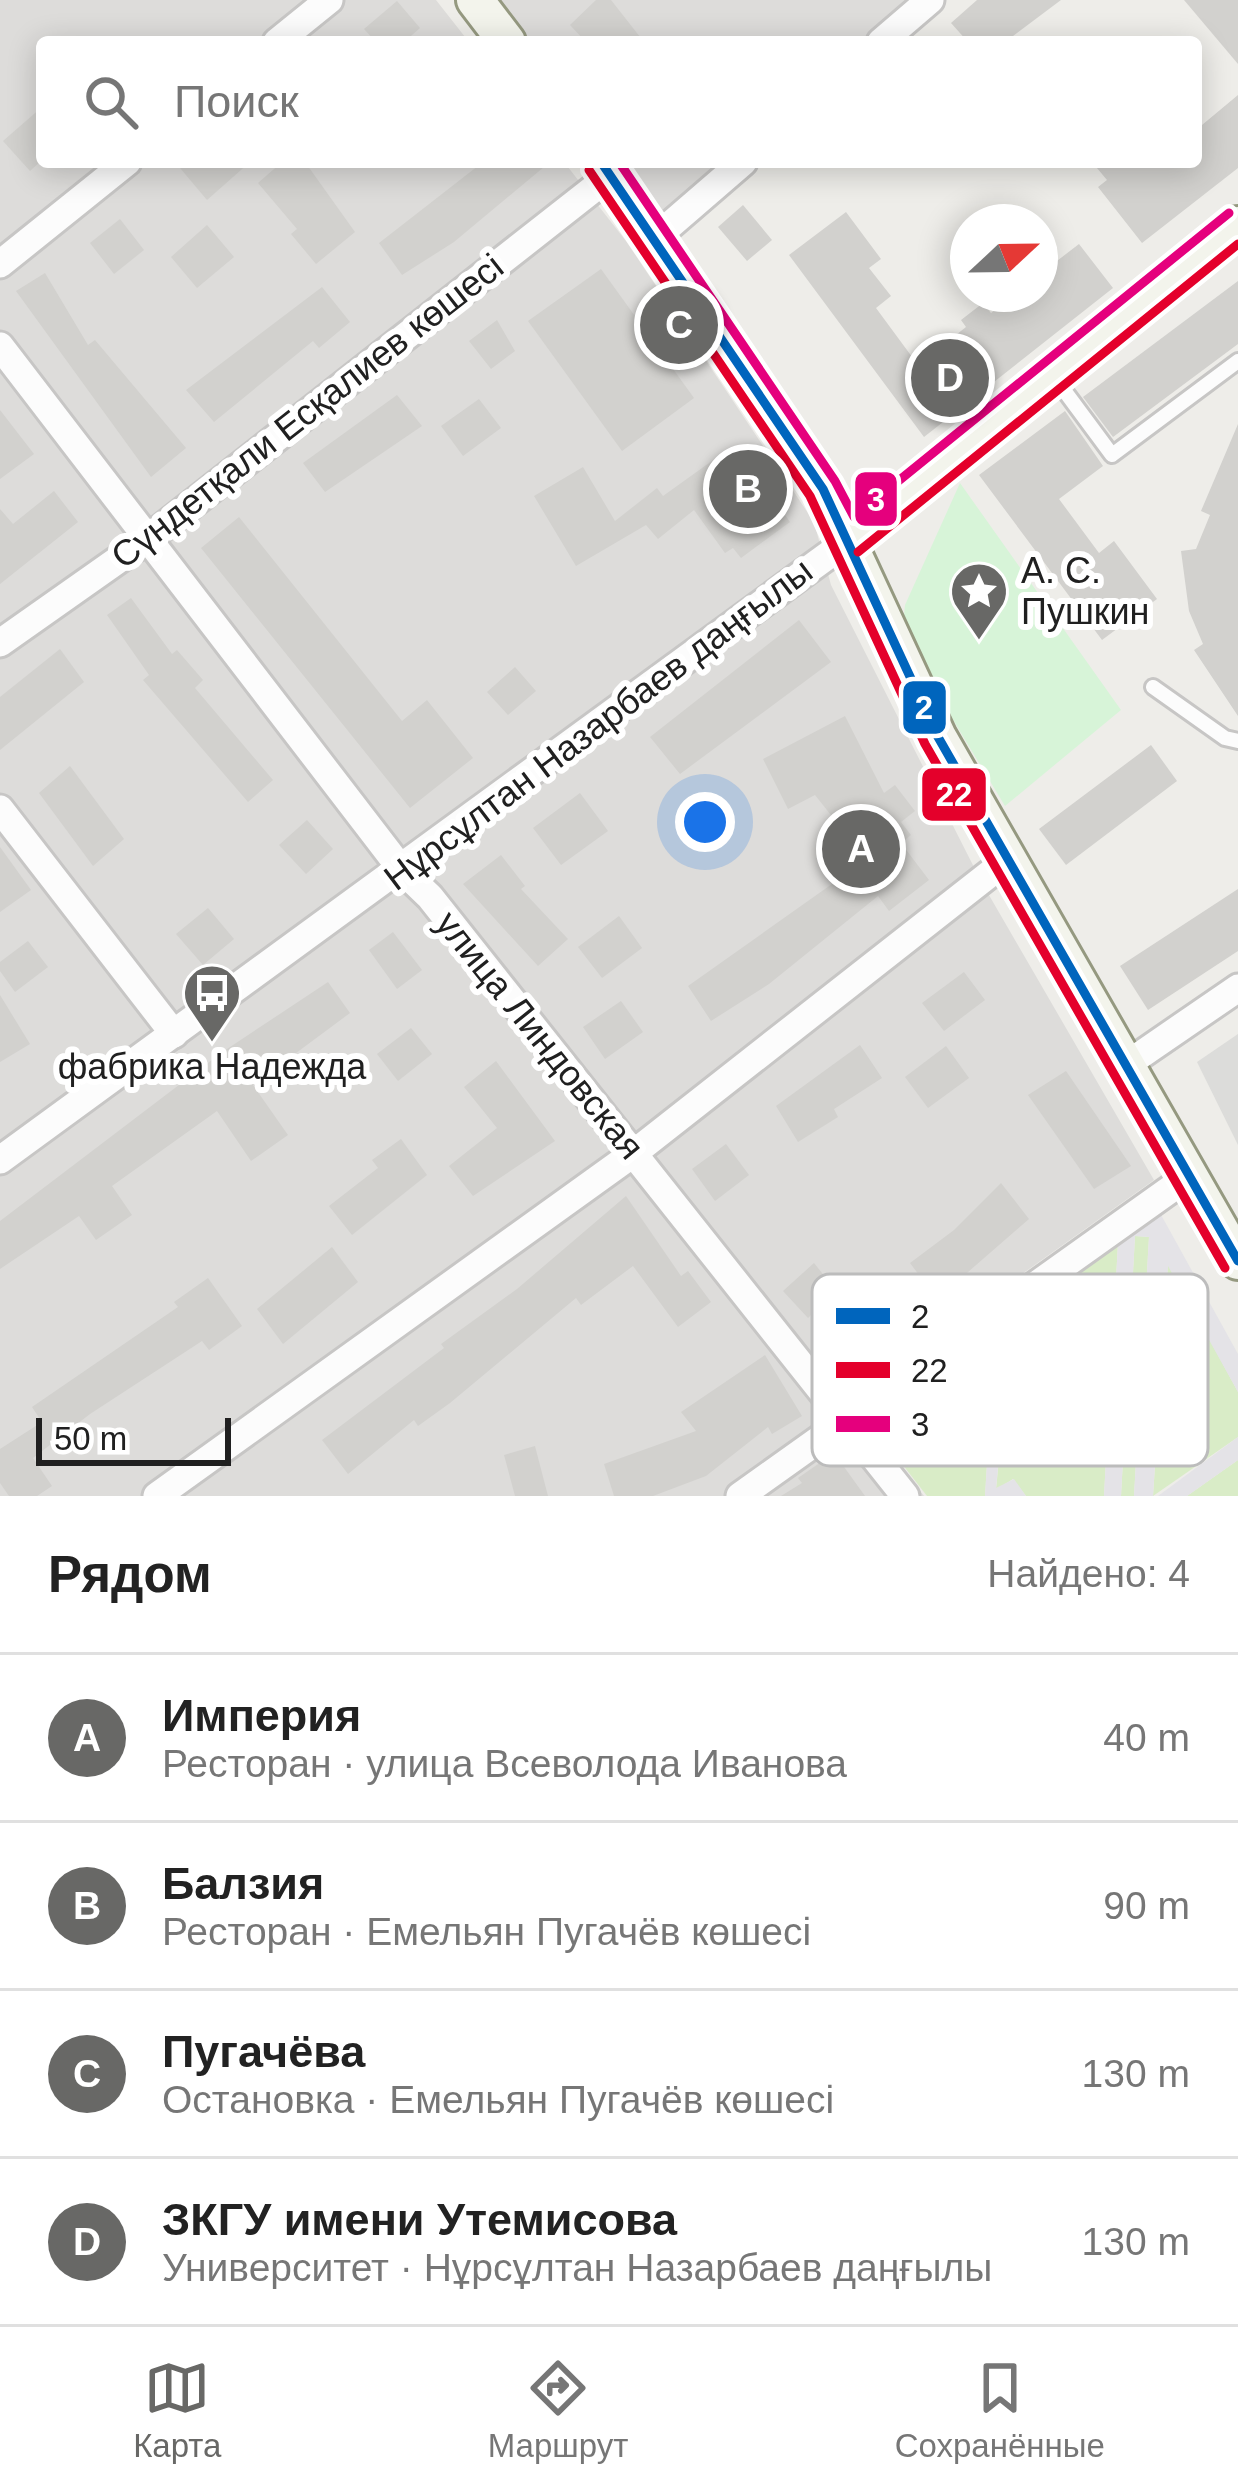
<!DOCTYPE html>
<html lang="ru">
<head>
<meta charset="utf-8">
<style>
	body { margin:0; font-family:Arial,sans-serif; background:#f6f6f6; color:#222 }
	.compass { position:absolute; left:950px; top:204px; width:108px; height:108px; border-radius:50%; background:#fff; box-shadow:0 6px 30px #0003; rotate:68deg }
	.scale { position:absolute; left:36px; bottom:30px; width:195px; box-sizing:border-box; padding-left:12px; border:6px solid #202020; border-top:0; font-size:33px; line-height:42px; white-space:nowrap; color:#202020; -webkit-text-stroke:9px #fff; paint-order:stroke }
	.you { position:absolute; left:705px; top:822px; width:42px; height:42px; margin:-30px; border:9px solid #fff; border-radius:50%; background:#1a73e8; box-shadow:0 0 0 18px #1a73e833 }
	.badge { display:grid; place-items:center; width:78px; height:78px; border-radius:50%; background:#686866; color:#fff; font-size:39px; font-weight:700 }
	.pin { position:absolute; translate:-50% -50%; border:6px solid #fff; box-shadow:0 3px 12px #0006 }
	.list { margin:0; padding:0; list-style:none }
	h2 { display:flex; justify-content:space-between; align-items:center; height:156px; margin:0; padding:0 48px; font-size:51px }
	h2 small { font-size:39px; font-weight:400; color:#767676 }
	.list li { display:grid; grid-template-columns:78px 1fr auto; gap:36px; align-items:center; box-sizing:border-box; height:168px; padding:0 48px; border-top:3px solid #e0e0e0 }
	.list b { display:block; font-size:45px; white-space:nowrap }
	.list p { margin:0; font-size:39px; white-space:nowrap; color:#767676 }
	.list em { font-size:39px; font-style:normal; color:#767676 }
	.icon { flex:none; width:66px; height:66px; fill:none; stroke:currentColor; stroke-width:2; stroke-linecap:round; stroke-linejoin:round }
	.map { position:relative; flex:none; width:1238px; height:1496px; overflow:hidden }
	.search { position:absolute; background:#fff; box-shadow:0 6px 30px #0003; left:36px; right:36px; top:36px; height:132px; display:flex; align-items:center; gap:30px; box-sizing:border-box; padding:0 42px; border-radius:12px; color:#767676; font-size:45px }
	.sheet { height:828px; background:#fff }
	nav { display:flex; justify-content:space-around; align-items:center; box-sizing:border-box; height:168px; border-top:3px solid #e0e0e0; background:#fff; font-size:33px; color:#767676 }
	nav a { display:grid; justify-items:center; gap:6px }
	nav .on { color:#686866 }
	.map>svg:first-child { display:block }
	.residential { fill:#dddcda }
	.religious { fill:#dcdcda }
	.grass { fill:#d9ecc7 }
	.park { fill:#d7f4d8 }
	.plaza { fill:#e4e3e7 }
	.building { fill:#d2d1ce }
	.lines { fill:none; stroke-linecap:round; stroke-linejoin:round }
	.lane-casing { stroke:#c7c6c5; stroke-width:20 }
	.street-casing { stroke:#c7c6c5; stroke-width:33 }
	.secondary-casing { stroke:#959980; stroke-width:42 }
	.lane { stroke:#fcfcfc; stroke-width:14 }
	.street { stroke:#fcfcfc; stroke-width:27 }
	.secondary { stroke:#f3f4ec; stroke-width:36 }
	.bus-1-casing { stroke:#fff; stroke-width:18 }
	.bus-2-casing { stroke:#fff; stroke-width:18 }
	.bus-3-casing { stroke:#fff; stroke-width:18 }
	.bus-1 { stroke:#0065bd; stroke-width:9 }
	.bus-2 { stroke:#e4002b; stroke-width:9 }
	.bus-3 { stroke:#e5007d; stroke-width:9 }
	.labels { text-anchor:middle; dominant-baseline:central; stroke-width:12; stroke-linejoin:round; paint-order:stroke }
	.street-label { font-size:36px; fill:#202020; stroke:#fff }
	.poi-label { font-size:36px; fill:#202020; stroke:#fff; text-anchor:start }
	.key { fill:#fff; stroke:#bcbcbc; stroke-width:3 }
	.key-label { font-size:33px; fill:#202020 }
	.line-badge { stroke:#fff; stroke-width:4.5 }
	.badge-label { font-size:33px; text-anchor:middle; font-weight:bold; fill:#fff }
</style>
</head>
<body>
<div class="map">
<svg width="1238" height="1496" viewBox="0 0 1238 1496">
	<rect width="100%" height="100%" fill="#eeede9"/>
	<g class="residential">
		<path d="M0 0H436L469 42H42V162H564L626 241 814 522 831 585 982 883 1154 1180 848 1398 924 1496H0Z"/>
		<path d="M475 0H930L881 42H507Z"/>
		<path d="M601 162H743L655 238Z"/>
	</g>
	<path class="religious" d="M1238 1034V1145L1197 1062Z"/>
	<g class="grass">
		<path d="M1135 1236 1149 1237 1134 1496H1121Z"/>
		<path d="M1118 1243 1104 1496H1026L1013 1479 996 1490 1012 1322Z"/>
		<path d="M1168 1263 1238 1392V1437L1153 1496Z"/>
		<path d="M995 1334 985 1496H927L871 1424Z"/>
		<path d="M1238 1460V1496H1187Z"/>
	</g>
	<path class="park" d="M960 483 1121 710 1005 806 912 652 903 625 905 605Z"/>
	<g class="plaza">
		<path d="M1160 1213 1238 1354V1392L1168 1266 1153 1496H1134L1149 1237 1135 1236 1121 1496H1104L1118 1243Z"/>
		<path d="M1012 1322 996 1488 1014 1479 1026 1496H985L995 1334Z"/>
		<path d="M1238 1437V1460L1187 1496H1158Z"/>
	</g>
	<g class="building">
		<path d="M596 0H611L644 42H586L570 25Z"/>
		<path d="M977 0H1061L1005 42H968L951 23Z"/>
		<path d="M1184 0H1238V64Z"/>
		<path d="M397 1 420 28 404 42H376L364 29Z"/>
		<path d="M1238 95V168L1142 243 1098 187 1107 180 1092 162H1196V130Z"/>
		<path d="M42 107V160L30 171 3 141Z"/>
		<path d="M175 162H250L207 200Z"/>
		<path d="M282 162H305L355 232 316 264 291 234 297 229 258 183Z"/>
		<path d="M483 162H550L454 242 402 275 379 243Z"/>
		<path d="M743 205 772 240 747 261 718 227Z"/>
		<path d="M846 212 881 259 869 268 891 296 876 308 918 365 966 327 961 320 983 303 991 313 1015 294H1040V274L1079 244 1113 288 924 437 789 255Z"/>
		<path d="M120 219 144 250 114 274 90 243Z"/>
		<path d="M207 225 234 257 197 288 171 257Z"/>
		<path d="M601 269 694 398 622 451 528 321Z"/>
		<path d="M45 273 88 345 95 340 186 448 151 477 16 291Z"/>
		<path d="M1238 281V344L1113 437 1083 397Z"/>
		<path d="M322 287 350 322 319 348 313 341 214 422 186 390Z"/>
		<path d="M497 320 515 351 491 369 469 341Z"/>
		<path d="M397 395 422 426 325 492 303 463Z"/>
		<path d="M479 399 501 428 463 456 441 426Z"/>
		<path d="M0 410 34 454 0 479Z"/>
		<path d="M1065 411 1103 466 1059 499 1099 553 1114 541 1157 599 1102 640 979 475Z"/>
		<path d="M1238 424V716L1194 650 1203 644 1189 611 1181 551 1196 549 1210 515 1201 511Z"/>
		<path d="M716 458 726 472 745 458 790 522 741 558 733 548 725 553 694 510 658 539 646 525 576 566 534 496 583 467 615 521 657 488 663 496Z"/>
		<path d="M54 491 78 522 0 584V509L13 524Z"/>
		<path d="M239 517 402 721 427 700 473 758 410 808 201 548Z"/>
		<path d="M131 598 172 654 177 650 203 680 195 688 273 780 248 802 143 680 149 675 107 615Z"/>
		<path d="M799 620 831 662 680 774 650 737Z"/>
		<path d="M60 649 84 682 0 750V697Z"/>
		<path d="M515 667 536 691 508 715 487 692Z"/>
		<path d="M845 716 884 793 895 785 915 811 901 822 911 835 901 843 929 880 889 911 878 896 769 984 711 1021 688 986 856 867 832 836 842 829 815 795 788 809 763 759Z"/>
		<path d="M1151 745 1177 781 1066 865 1039 829Z"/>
		<path d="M70 766 124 839 93 866 39 793Z"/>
		<path d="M580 793 608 831 561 865 533 828Z"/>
		<path d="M307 820 333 849 306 874 279 845Z"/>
		<path d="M0 847 31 890 0 912Z"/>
		<path d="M501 855 525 886 521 889 568 939 538 966 463 884Z"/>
		<path d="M1238 889V951L1148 1010 1120 966Z"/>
		<path d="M208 908 234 939 203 965 176 934Z"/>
		<path d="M619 916 642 948 602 978 578 947Z"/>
		<path d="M393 932 422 970 397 989 369 950Z"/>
		<path d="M28 941 48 967 15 992 0 971V962Z"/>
		<path d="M964 972 985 1000 944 1031 922 1003Z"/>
		<path d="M328 982 350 1013 253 1085 288 1135 251 1161 217 1111 112 1186 132 1215 96 1240 79 1216 0 1269V1221L221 1053Z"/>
		<path d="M0 995 30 1044 0 1062Z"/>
		<path d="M621 1001 643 1032 605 1059 583 1027Z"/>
		<path d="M411 1028 432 1054 398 1081 377 1054Z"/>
		<path d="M860 1045 882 1078 834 1109 838 1117 798 1142 776 1106Z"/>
		<path d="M946 1046 969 1078 928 1108 905 1077Z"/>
		<path d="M496 1061 555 1141 473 1196 449 1166 497 1128 464 1087Z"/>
		<path d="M1066 1071 1131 1166 1094 1189 1028 1095Z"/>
		<path d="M401 1139 427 1175 352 1235 329 1206 378 1168 372 1160Z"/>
		<path d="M726 1144 749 1175 715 1201 692 1169Z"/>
		<path d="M1001 1183 1029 1219 937 1299 910 1263 954 1230Z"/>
		<path d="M626 1196 681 1276 688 1271 711 1302 678 1327 633 1266 581 1305 576 1298 450 1403 418 1426 414 1420 348 1474 322 1440 444 1348 441 1344 517 1289Z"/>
		<path d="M332 1247 358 1282 283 1344 257 1309Z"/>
		<path d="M814 1263 877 1342 848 1364 811 1315 808 1318 783 1291Z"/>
		<path d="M208 1278 242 1326 209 1350 202 1341 90 1414 33 1458 52 1486 37 1496H9L0 1483V1449L42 1422 32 1407 178 1307 174 1302Z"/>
		<path d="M765 1355 802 1416 772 1434 768 1427 706 1476 653 1496H614L604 1464 696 1431 681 1412Z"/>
		<path d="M535 1446 548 1496H515L504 1455Z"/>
		<path d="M834 1453 865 1496H781L802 1483 798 1478Z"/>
	</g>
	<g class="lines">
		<g class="lane-casing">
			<g id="lane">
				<path d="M1055 378 1112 455 1238 361"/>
				<path d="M1153 687 1225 738 1238 741"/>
			</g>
		</g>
		<g class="street-casing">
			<g id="street">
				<path d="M277 42 329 0"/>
				<path d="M881 42 930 0"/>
				<path d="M655 238 743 162"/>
				<path d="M0 264 127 162"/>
				<path d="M0 346 402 870 430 897 905 1496"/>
				<path d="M0 643 149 538 611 175"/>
				<path d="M0 809 174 1034"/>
				<path d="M1126 1065 1238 988"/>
				<path d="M0 1160 849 540"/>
				<path d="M157 1496 634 1153 1006 861"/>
				<path d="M740 1496 1189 1176"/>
			</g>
		</g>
		<g class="secondary-casing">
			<g id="secondary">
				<path d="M475 0 507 42"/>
				<path d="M601 162 823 489 938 737 1238 1261"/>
				<path d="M849 540 1238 225"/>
			</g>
		</g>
		<use href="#lane" class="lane"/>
		<use href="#street" class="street"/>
		<use href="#secondary" class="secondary"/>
		<g class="bus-1-casing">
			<path id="bus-1" d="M601 162 823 489 938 737 1238 1261"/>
		</g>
		<g class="bus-2-casing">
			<g id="bus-2">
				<path d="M589 170 810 496 925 744 1225 1268"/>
				<path d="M858 552 1238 244"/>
			</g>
		</g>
		<g class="bus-3-casing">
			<path id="bus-3" d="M619 162 835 481 854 517 1229 213"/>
		</g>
		<use href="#bus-1" class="bus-1"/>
		<use href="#bus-2" class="bus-2"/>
		<use href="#bus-3" class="bus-3"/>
	</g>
	<defs>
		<g id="sight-pin" transform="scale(3)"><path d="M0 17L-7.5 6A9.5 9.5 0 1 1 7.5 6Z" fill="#686866" stroke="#fff"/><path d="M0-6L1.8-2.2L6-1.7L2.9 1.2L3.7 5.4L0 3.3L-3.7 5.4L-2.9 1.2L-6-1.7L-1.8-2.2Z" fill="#fff"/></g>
		<g id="bus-pin" transform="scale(3)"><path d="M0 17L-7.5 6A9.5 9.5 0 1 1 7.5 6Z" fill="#686866" stroke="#fff"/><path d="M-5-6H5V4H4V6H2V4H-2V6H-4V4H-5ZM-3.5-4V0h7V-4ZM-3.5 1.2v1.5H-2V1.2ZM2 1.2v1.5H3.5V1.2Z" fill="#fff"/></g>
	</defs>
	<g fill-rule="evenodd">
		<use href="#sight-pin" x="979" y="591"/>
		<use href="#bus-pin" x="212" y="993"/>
	</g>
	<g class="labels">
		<g class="street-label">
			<text transform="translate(307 411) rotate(-38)">Сүндетқали Есқалиев көшесі</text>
			<text transform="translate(598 724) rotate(-37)">Нұрсұлтан Назарбаев даңғылы</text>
			<text transform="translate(540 1035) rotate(51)">улица Линдовская</text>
		</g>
		<g class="poi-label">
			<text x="1021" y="570">А. С.<tspan x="1021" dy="41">Пушкин</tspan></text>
			<text x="212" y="1066" text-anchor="middle">фабрика Надежда</text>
		</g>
	</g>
	<rect x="812" y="1274" width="396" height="192" rx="18" class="key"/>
	<rect x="836" y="1308" width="54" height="16" fill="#0065bd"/>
	<rect x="836" y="1362" width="54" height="16" fill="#e4002b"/>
	<rect x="836" y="1416" width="54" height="16" fill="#e5007d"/>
	<g class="key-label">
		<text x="911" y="1328">2</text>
		<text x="911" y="1382">22</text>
		<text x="911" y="1436">3</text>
	</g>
	<g class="line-badge">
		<rect x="853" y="470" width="46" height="58" rx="12" fill="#e5007d"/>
		<rect x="901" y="679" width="47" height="57" rx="12" fill="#0065bd"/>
		<rect x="920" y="766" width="68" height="57" rx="12" fill="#e4002b"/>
	</g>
	<g class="badge-label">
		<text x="876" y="511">3</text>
		<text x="924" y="719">2</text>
		<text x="954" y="806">22</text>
	</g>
</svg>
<svg class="compass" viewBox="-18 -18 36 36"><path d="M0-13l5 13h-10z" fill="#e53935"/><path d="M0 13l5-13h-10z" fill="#767676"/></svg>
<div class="scale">50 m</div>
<div class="you"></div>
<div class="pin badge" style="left:861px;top:849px">A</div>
<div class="pin badge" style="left:748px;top:489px">B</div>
<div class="pin badge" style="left:679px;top:325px">C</div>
<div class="pin badge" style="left:950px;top:378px">D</div>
<div class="search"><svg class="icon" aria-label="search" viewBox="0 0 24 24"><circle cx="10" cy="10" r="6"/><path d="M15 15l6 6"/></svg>Поиск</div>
</div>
<section class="sheet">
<h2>Рядом<small>Найдено: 4</small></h2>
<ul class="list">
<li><span class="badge">A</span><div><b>Империя</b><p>Ресторан · улица Всеволода Иванова</p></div><em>40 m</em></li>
<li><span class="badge">B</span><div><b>Балзия</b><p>Ресторан · Емельян Пугачёв көшесі</p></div><em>90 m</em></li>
<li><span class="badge">C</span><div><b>Пугачёва</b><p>Остановка · Емельян Пугачёв көшесі</p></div><em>130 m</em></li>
<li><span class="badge">D</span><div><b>ЗКГУ имени Утемисова</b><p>Университет · Нұрсұлтан Назарбаев даңғылы</p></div><em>130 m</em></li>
</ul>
</section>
<nav>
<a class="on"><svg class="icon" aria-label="map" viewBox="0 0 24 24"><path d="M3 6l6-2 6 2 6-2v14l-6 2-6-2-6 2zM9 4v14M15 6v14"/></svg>Карта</a>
<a><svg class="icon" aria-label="directions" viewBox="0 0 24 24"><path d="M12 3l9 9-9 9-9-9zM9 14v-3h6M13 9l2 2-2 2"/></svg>Маршрут</a>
<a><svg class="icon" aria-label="saved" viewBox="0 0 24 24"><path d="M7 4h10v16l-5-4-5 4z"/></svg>Сохранённые</a>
</nav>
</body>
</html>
